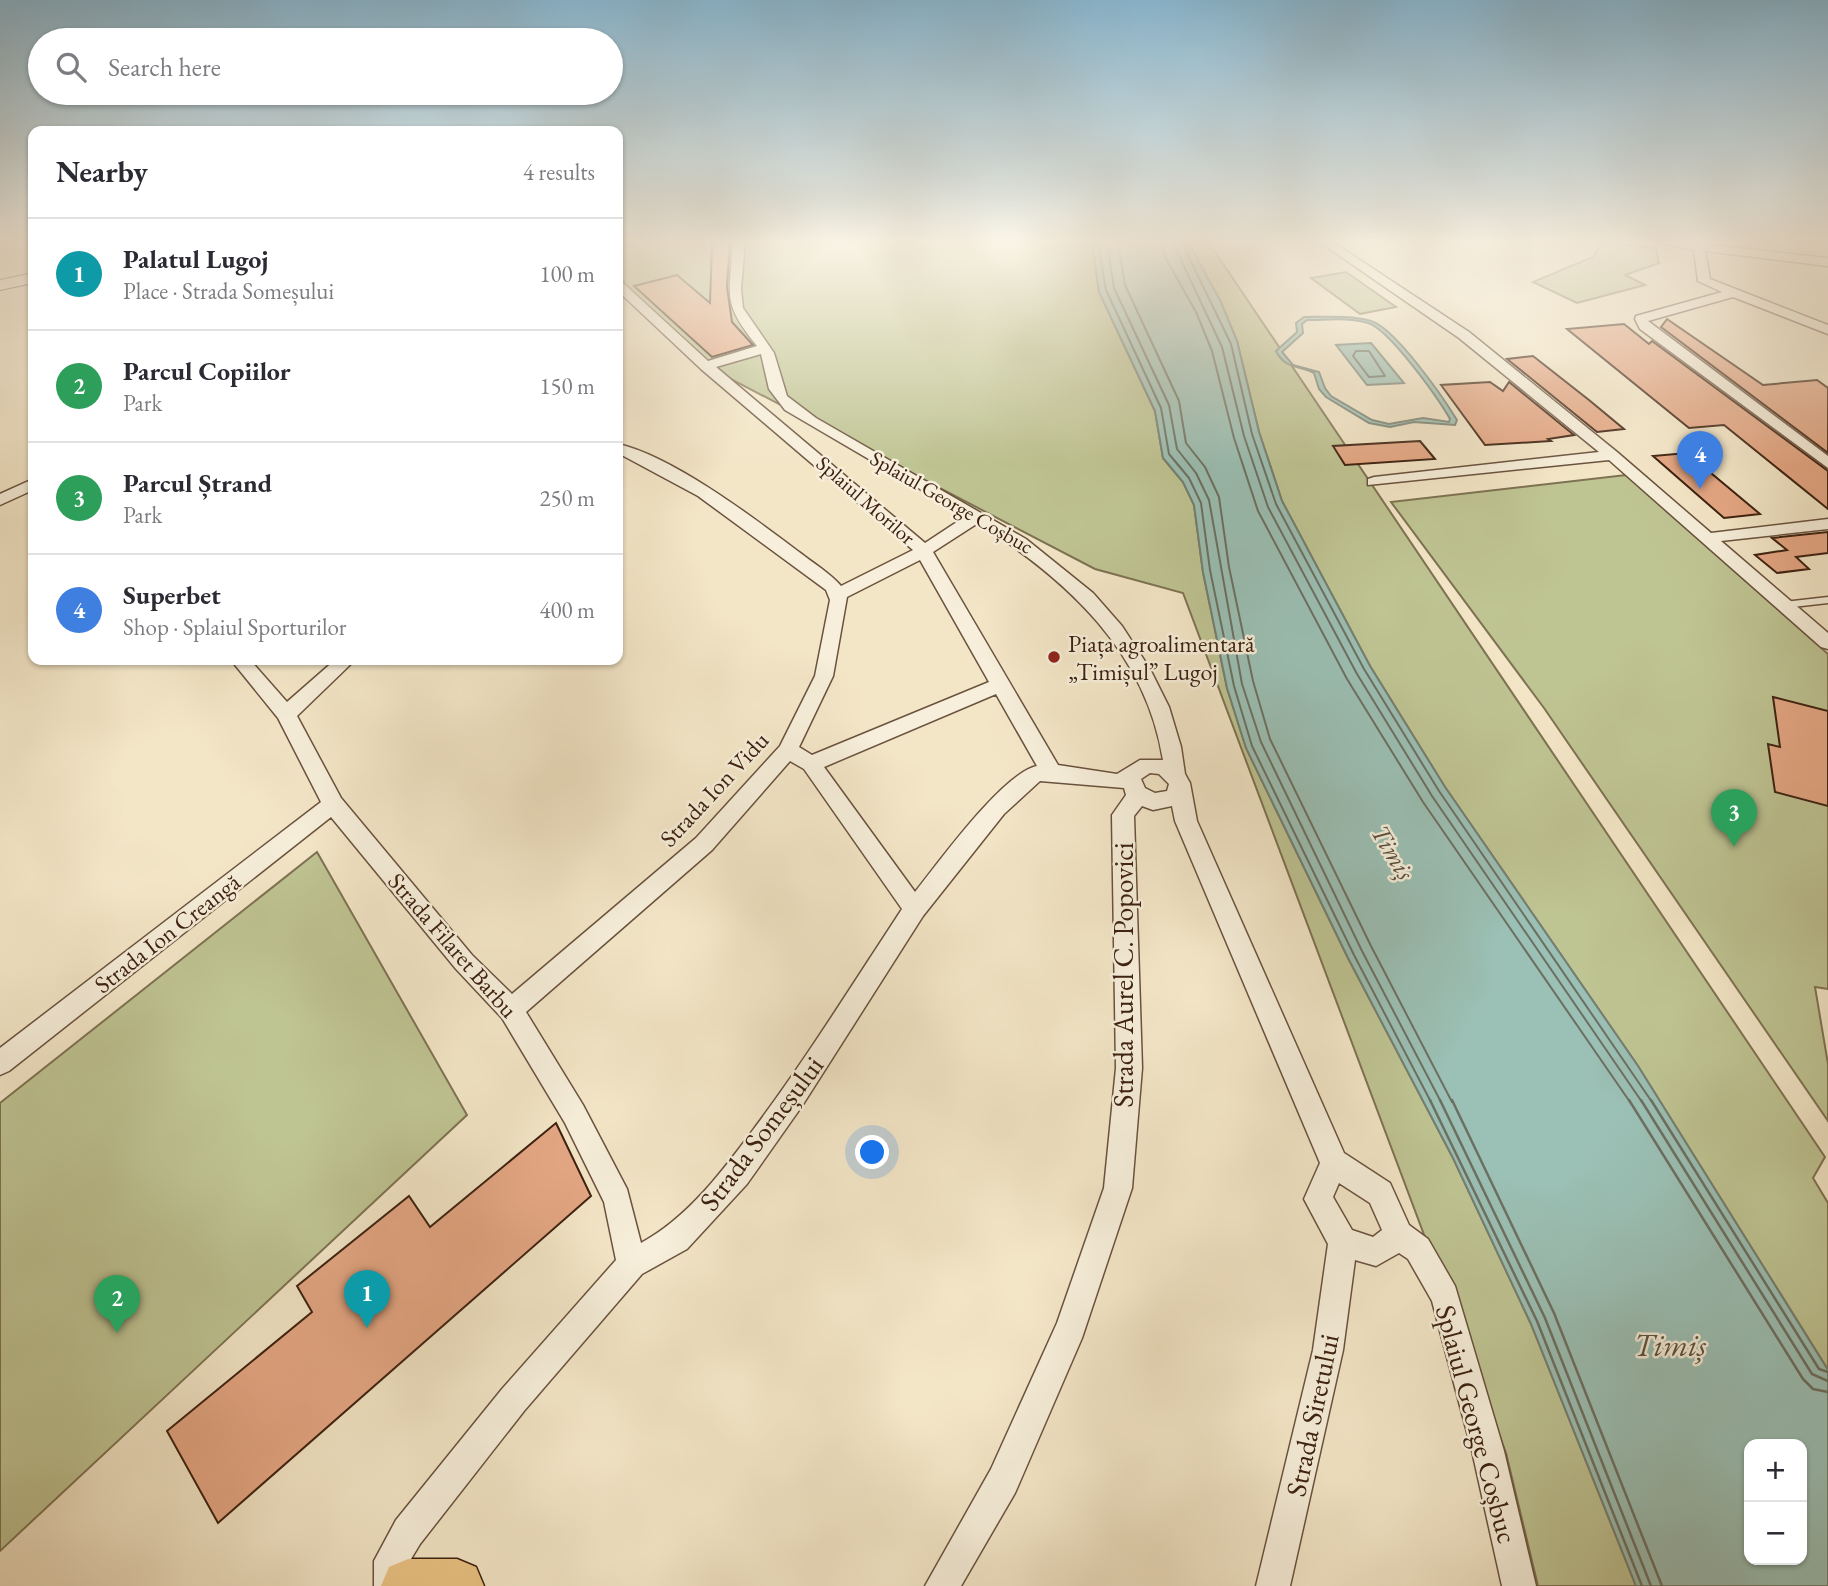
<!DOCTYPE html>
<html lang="en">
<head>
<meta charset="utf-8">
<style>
	body { margin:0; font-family:"EB Garamond",serif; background:#f7f7f7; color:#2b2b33 }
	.controls { position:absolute; right:21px; bottom:21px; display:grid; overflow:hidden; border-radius:14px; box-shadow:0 2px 5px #0004 }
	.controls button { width:63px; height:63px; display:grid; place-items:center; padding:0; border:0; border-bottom:2px solid #e1e1e2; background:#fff; color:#2b2b33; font:35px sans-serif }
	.you { position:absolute; left:873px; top:1153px; width:24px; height:24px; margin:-18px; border:5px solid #fff; border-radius:50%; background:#1a73e8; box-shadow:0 0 0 10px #1a73e833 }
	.badge { display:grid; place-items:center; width:46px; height:46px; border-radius:50%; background:#b45309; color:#fff; font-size:23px; font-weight:700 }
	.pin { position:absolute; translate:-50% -58px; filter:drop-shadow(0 2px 4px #0008) }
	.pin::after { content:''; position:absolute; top:37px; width:24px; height:21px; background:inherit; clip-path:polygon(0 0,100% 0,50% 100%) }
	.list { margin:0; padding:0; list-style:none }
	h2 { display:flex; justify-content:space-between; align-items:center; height:91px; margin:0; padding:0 28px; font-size:30px }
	h2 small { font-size:23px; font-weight:400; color:#7c7c81 }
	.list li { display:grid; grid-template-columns:46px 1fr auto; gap:21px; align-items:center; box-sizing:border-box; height:112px; padding:0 28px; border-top:2px solid #e1e1e2 }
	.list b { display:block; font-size:26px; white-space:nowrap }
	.list p { margin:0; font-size:23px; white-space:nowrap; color:#7c7c81 }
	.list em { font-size:23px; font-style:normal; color:#7c7c81 }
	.icon { flex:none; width:38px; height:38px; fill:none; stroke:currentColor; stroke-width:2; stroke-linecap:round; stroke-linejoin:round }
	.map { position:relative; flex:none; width:1828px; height:1586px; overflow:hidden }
	.search { position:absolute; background:#fff; box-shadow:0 2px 5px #0004; left:28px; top:28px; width:595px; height:77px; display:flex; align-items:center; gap:18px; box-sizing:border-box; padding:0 24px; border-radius:38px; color:#7c7c81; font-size:26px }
	.panel { position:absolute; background:#fff; box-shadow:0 2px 5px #0004; left:28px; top:126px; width:595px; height:539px; border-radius:14px }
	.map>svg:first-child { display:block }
	.green { fill:#bfc493; stroke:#7e7252; stroke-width:2 }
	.water { fill:#9bc0b5; stroke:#758073; stroke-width:2; fill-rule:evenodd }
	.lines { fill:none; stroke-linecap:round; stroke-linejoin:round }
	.shore-far1 { stroke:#6c7062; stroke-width:2 }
	.shore { stroke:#6c7062; stroke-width:2.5 }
	.building { fill:#e5a784; stroke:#3c2110; stroke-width:2 }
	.lane-casing { stroke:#6a523e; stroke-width:3 }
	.street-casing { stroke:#6a523e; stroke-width:3 }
	.secondary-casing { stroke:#3c2110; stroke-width:2 }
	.primary-casing { stroke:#3c2110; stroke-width:3 }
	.lane { fill:#f7efdb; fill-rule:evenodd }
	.street { fill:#f7efdb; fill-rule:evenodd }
	.secondary { fill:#f7efdb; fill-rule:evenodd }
	.primary { fill:#eac384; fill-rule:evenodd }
	.poi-dot { fill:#8f2418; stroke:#f7efdb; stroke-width:2.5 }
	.labels { text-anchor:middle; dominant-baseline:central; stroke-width:5; stroke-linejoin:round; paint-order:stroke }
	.far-street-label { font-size:21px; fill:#3c2110; stroke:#f7efdb }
	.poi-label { font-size:24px; fill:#3c2110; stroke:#f7efdb; text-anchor:start }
	.street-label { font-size:24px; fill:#3c2110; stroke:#f7efdb }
	.water-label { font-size:26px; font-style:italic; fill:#585142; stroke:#f7efdb }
	.near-street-label { font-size:28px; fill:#3c2110; stroke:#f7efdb }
	.near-water-label { font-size:32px; font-style:italic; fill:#585142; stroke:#f7efdb }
</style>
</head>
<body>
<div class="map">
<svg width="1828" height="1586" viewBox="0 0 1828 1586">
	<rect width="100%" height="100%" fill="#f3e6c7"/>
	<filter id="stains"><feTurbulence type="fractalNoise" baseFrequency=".00286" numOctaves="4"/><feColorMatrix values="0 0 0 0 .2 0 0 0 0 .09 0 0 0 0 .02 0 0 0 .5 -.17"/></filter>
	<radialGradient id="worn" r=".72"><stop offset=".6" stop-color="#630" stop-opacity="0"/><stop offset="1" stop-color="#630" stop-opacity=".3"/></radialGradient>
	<g class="green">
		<path d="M618 243H1092L1099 292 1155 411 1163 458 1183 482 1194 505 1203 572 1227 688 1246 748 1348 958 1453 1158 1531 1324 1636 1586H1538L1506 1453 1183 593 1095 569 706 366 618 285Z"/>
		<path d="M1188 243H1209L1825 1157 1813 1178 1828 1203V1370L1638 1066 1445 787 1370 666 1282 501 1259 432 1237 341 1220 300Z"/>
		<path d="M1602 243 1656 248 1659 263 1625 275 1645 285 1577 303 1533 282 1593 257Z"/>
		<path d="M1346 272 1396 307 1360 314 1311 278Z"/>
		<path d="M1626 475 1828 654V989L1815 987 1828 1064V1121L1544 708 1391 502Z"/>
		<path d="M317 852 467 1115 0 1551V1103Z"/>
	</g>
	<g class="water">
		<path d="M1092 243H1188L1220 300 1237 341 1259 432 1282 501 1370 666 1445 787 1638 1066 1828 1370V1586H1636L1531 1324 1453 1158 1348 958 1246 748 1227 688 1203 572 1194 505 1183 482 1163 458 1155 411 1099 292ZM1802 1444V1560H1749V1444Z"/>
		<path d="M1304 317C1325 317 1351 315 1371 321 1395 328 1443 397 1457 420L1455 425 1414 422 1390 427 1369 423 1326 397 1319 389 1314 373C1298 365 1285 369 1276 351L1297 332 1296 323ZM1307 320C1326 320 1350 317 1368 323 1389 329 1438 398 1450 419L1449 422 1423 418 1389 424 1372 420 1331 396 1325 388 1319 372 1293 365 1282 352 1303 333 1302 324Z"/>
		<path d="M1371 343 1404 383 1367 385 1336 345Z"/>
	</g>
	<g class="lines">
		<g class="shore-far1">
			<path d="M1098 243 1106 290 1161 408 1169 454 1189 478 1201 503 1210 570 1234 686 1252 746 1354 955 1431 1102"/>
			<path d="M1107 243 1114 288 1169 405 1177 449 1196 473 1209 500 1242 684 1261 742 1362 951 1441 1102"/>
			<path d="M1118 243 1125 285 1179 401 1186 443 1205 467 1219 497 1229 567 1253 681 1270 739 1371 946 1452 1102"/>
			<path d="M1162 243 1165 257 1196 312 1212 351 1234 438 1258 511 1347 679 1423 802 1630 1102"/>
			<path d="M1173 243 1222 347 1244 436 1268 507 1357 674 1432 796 1642 1102"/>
			<path d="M1182 243 1231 344 1252 434 1276 504 1364 669 1439 791 1652 1102"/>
			<path d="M1356 351H1369L1385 376 1369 377 1353 356Z"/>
		</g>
		<g class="shore">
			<path d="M1430 1100 1537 1321 1642 1586"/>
			<path d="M1440 1100 1545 1318 1651 1586"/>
			<path d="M1452 1100 1554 1313 1662 1586"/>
			<path d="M1629 1100 1803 1379 1813 1389 1828 1392"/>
			<path d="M1641 1100 1812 1374 1828 1381"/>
			<path d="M1651 1100 1819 1369 1828 1372"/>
		</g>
	</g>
	<g class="building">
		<path d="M712 243H730L727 287 732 322 753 345 712 357 634 286 677 275 710 303Z"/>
		<path d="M1667 319 1763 385 1817 380 1828 388V453L1661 327Z"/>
		<path d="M1624 324 1649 344 1652 341 1828 471V509L1724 425 1689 428 1567 329Z"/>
		<path d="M1533 356 1589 400 1624 429 1597 432 1507 359Z"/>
		<path d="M1490 382 1503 391 1509 382 1574 435 1548 439 1551 441 1485 445 1441 385Z"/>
		<path d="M1420 441 1435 459 1345 465 1333 446Z"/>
		<path d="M1687 453 1760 514 1724 518 1653 456Z"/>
		<path d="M1828 532V553L1796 557 1809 569 1777 573 1755 555 1787 550 1772 538Z"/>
		<path d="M1773 697 1828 711V806L1775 792 1768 744 1780 747Z"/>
		<path d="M556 1123 591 1196 218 1523 167 1431 312 1312 297 1286 409 1196 430 1227Z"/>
	</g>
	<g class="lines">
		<g class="lane-casing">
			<path id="lane" d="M1828 597V603L1784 608 1780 605 1784 602Z"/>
		</g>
		<g class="street-casing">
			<g id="street">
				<path d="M618 243H636L618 249Z"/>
				<path d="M733 243H745L741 289 743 308 774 353 787 396 816 418 1026 539 1093 593 1122 626 1150 669 1169 707 1181 747 1185 774 1190 783 1197 821 1344 1153 1390 1183 1409 1225 1428 1239 1455 1286 1504 1451 1536 1586H1502L1472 1451 1432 1301 1408 1259 1399 1253 1376 1266 1355 1260 1343 1350 1290 1586H1256L1313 1350 1328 1244 1304 1199 1320 1163 1175 821 1172 806 1153 810 1142 806 1134 816 1142 1068 1132 1188 1082 1338 1015 1493 961 1586H925L991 1469 1057 1323 1104 1188 1116 1068 1112 815 1126 795 1124 788 1040 781 1004 814 923 916 802 1106 747 1184 687 1249 642 1274 524 1411 420 1544 408 1564V1586H374V1561L396 1520 502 1389 616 1260 604 1202 565 1123 502 1018 456 969 331 817 9 1071 0 1075V1048L321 802 278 718 231 660H250L287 702 335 660H355L297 716 341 798 472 955 512 994 696 838 780 746 815 676 830 600 826 590 698 496 618 453V444C672 456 754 518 799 552 813 563 830 573 841 586L913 550 701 369 618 291V281L622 282 708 361 757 346C721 302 730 296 733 243ZM761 354 769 389 785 410 966 516 925 543 716 367ZM978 523C1066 579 1146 651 1163 760H1140L1117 774 1058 765 933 552ZM920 560 989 682 812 755 799 747 833 676 847 597ZM996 694 1037 766C1003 773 939 862 915 892L824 767ZM790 761 804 769 902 909C854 982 808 1056 756 1126 724 1169 689 1217 641 1243L627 1189 583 1105 526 1012 712 850ZM1150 773 1159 774 1169 784 1167 791 1155 793 1145 788 1141 779ZM1339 1183 1370 1203 1382 1230 1373 1237 1352 1230 1333 1197Z"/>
				<path d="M1321 243H1334L1469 332 1617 452 1711 533 1828 519V529L1721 541 1828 633V649L1821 647 1609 460 1368 485V479L1374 477 1599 452 1459 338Z"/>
				<path d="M1659 243H1692L1828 258V266L1705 251 1710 279 1828 325V334L1733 297 1648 321 1828 456V468L1640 329 1635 319 1636 316 1722 292 1698 281 1694 250Z"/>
				<path d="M33 479V490L0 505V494Z"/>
			</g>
		</g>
		<g class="secondary-casing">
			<path id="secondary" d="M33 273V283L0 290V280Z"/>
		</g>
		<g class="primary-casing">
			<path id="primary" d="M408 1559H457L476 1567 484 1586H381L389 1567Z"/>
		</g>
		<use href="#lane" class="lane"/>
		<use href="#street" class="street"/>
		<use href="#secondary" class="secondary"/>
		<use href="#primary" class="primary"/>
	</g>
	<linearGradient id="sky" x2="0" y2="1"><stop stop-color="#89b9d4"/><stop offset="0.52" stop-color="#faf4e6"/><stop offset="1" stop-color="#faf4e6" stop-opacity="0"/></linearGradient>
	<rect width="1828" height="465" fill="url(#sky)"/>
	<circle class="poi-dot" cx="1054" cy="657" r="7"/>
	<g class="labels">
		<g class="far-street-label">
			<text transform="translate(866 500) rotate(41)">Splaiul Morilor</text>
			<text transform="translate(952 502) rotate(30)">Splaiul George Coșbuc</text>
		</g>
		<g class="poi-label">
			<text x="1068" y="643">Piața agroalimentară<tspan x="1068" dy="28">„Timișul” Lugoj</tspan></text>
		</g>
		<g class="street-label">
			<text transform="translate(714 789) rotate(-47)">Strada Ion Vidu</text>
			<text transform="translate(167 933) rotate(-38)">Strada Ion Creangă</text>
			<text transform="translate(453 945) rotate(49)">Strada Filaret Barbu</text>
		</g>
		<g class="water-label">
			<text transform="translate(1393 852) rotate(59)">Timiș</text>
		</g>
		<g class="near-street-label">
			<text transform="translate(1123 975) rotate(-90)">Strada Aurel C. Popovici</text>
			<text transform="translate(761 1133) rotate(-53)">Strada Someșului</text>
			<text transform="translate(1312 1415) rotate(-78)">Strada Siretului</text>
			<text transform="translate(1477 1424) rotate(75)">Splaiul George Coșbuc</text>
		</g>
		<g class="near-water-label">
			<text x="1670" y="1345">Timiș</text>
		</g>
	</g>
	<rect width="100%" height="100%" filter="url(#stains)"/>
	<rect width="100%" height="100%" fill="url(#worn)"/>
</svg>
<div class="controls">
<button>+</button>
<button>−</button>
</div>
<div class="you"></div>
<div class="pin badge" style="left:367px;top:1328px;background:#0f9aa8">1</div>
<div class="pin badge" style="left:117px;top:1333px;background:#2e9e5b">2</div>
<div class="pin badge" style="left:1734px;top:847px;background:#2e9e5b">3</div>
<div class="pin badge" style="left:1700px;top:489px;background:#3f7fe0">4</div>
<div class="search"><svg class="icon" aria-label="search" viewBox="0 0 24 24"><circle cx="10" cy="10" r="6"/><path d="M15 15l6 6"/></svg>Search here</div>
<section class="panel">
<h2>Nearby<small>4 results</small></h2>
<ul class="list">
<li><span class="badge" style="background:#0f9aa8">1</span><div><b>Palatul Lugoj</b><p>Place · Strada Someșului</p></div><em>100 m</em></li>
<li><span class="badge" style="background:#2e9e5b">2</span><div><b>Parcul Copiilor</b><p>Park</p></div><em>150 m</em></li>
<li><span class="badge" style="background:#2e9e5b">3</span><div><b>Parcul Ștrand</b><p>Park</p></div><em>250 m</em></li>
<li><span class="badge" style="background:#3f7fe0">4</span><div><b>Superbet</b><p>Shop · Splaiul Sporturilor</p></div><em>400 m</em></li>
</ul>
</section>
</div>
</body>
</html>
